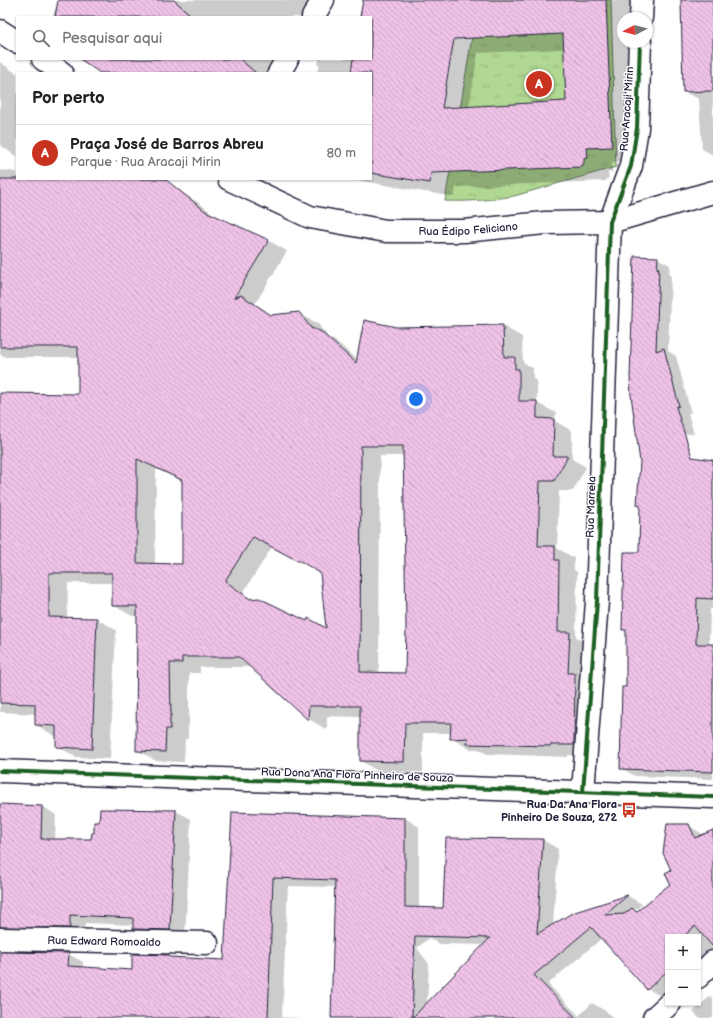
<!DOCTYPE html>
<html lang="pt">
<head>
<meta charset="utf-8">
<style>
	body { margin:0; font-family:"Balsamiq Sans",sans-serif; background:#f2f2f2; color:#222 }
	.controls { position:absolute; right:12px; bottom:12px; display:grid; overflow:hidden; border-radius:0px; box-shadow:0 1px 3px #0004 }
	.controls button { width:36px; height:36px; display:grid; place-items:center; padding:0; border:0; border-bottom:1px solid #e0e0e0; background:#fff; color:#222; font:20px sans-serif }
	.compass { position:absolute; left:617px; top:12px; width:36px; height:36px; border-radius:50%; background:#fff; box-shadow:0 1px 3px #0004; rotate:263deg }
	.you { position:absolute; left:416px; top:399px; width:14px; height:14px; margin:-10px; border:3px solid #fff; border-radius:50%; background:#1a73e8; box-shadow:0 0 0 6px #1a73e833 }
	.badge { display:grid; place-items:center; width:26px; height:26px; border-radius:50%; background:#c8321e; color:#fff; font-size:13px; font-weight:700 }
	.pin { position:absolute; translate:-50% -50%; border:2px solid #fff; box-shadow:0 1px 4px #0006 }
	.list { margin:0; padding:0; list-style:none }
	h2 { display:flex; justify-content:space-between; align-items:center; height:52px; margin:0; padding:0 16px; font-size:17px }
	h2 small { font-size:13px; font-weight:400; color:#767676 }
	.list li { display:grid; grid-template-columns:26px 1fr auto; gap:12px; align-items:center; box-sizing:border-box; height:56px; padding:0 16px; border-top:1px solid #e0e0e0 }
	.list b { display:block; font-size:15px; white-space:nowrap }
	.list p { margin:0; font-size:13px; white-space:nowrap; color:#767676 }
	.list em { font-size:13px; font-style:normal; color:#767676 }
	.icon { flex:none; width:22px; height:22px; fill:none; stroke:currentColor; stroke-width:2; stroke-linecap:round; stroke-linejoin:round }
	.map { position:relative; flex:none; width:713px; height:1018px; overflow:hidden }
	.search { position:absolute; background:#fff; box-shadow:0 1px 3px #0004; left:16px; top:16px; width:356px; height:44px; display:flex; align-items:center; gap:10px; box-sizing:border-box; padding:0 14px; border-radius:0px; color:#767676; font-size:15px }
	.panel { position:absolute; background:#fff; box-shadow:0 1px 3px #0004; left:16px; top:72px; width:356px; height:108px; border-radius:0px }
	.map>svg:first-child { display:block }
	.grass { fill:url(#grass-tufts); stroke:#6a7d67 }
	.shadow { fill:#0003; fill-rule:evenodd }
	.building { fill:url(#building-back-hatch); stroke:#22223b; fill-rule:evenodd }
	.lines { fill:none; stroke-linecap:round; stroke-linejoin:round }
	.street-casing { stroke:#22223b; stroke-width:25 }
	.street { stroke:#fff; stroke-width:22 }
	.cycleway-casing { stroke:#fff; stroke-width:6 }
	.cycleway { stroke:#1b5e20; stroke-width:4 }
	.labels { text-anchor:middle; dominant-baseline:central; stroke-width:3; stroke-linejoin:round; paint-order:stroke }
	.street-label { font-size:11px; fill:#22223b; stroke:#fff }
	.poi-label { font-size:11px; font-weight:bold; fill:#22223b; stroke:#fff; text-anchor:end }
</style>
</head>
<body>
<div class="map">
<svg width="713" height="1018" viewBox="0 0 713 1018">
	<defs>
		<pattern id="grass-tufts" width="24" height="20" patternUnits="userSpaceOnUse"><rect width="24" height="20" fill="#b1d893"/><path d="M3 7l-1-3M5 7V3M7 7l1-3M15 17l-1-3M17 17v-4M19 17l1-3" fill="none" stroke="#98b980"/></pattern>
		<pattern id="building-back-hatch" width="6" height="6" patternUnits="userSpaceOnUse"><rect width="6" height="6" fill="#efc2e7"/><path d="M-1 5l2 2M0 0l6 6M5-1l2 2" fill="none" stroke="#cda6c7"/></pattern>
	</defs>
	<rect width="100%" height="100%" fill="#fff"/>
	<filter id="ink" filterUnits="userSpaceOnUse"><feTurbulence type="fractalNoise" baseFrequency=".025" numOctaves="2"/><feDisplacementMap in="SourceGraphic" scale="8" xChannelSelector="R" yChannelSelector="G"/><feConvolveMatrix kernelMatrix="1 2 1 2 8 2 1 2 1" color-interpolation-filters="sRGB"/></filter>
	<g filter="url(#ink)">
		<path class="grass" d="M478 0H611L616 167 514 196C491 200 468 202 445 201Z"/>
		<g class="shadow">
			<path d="M59 0H308L312 3 303 17H56L53 15Z"/>
			<path d="M364 0H630L631 18H623V42H632L637 160 612 162V172H608L609 178 606 179V181L456 187 454 197 351 179H371V73H316L320 66 317 64 320 59H371V17H361ZM564 49 567 102 469 107 478 53Z"/>
			<path d="M682 0H713V155L702 149 699 99 684 92Z"/>
			<path d="M81 59H274L266 73H102Z"/>
			<path d="M0 62 17 74V157L0 145Z"/>
			<path d="M0 170 17 172V179H158L199 203 217 217 269 241 287 251 255 304 273 316 299 313 318 324 328 337 338 343 358 360 396 328 503 326 522 337 523 362 533 368V379L537 381V403L556 413 555 421 572 431V459L586 467 573 491H559L557 548 574 558V570L577 572 576 637 588 644 592 755H568V757L487 754 478 749H470L451 738V733H423V772H379L361 761V717L327 716V730L309 719 252 667H200V673H189V726H188V739H185L184 762 156 761 137 750 138 616H132L113 605V583H68L67 619H97L116 630 110 759 76 757 57 746V736H55L36 725V714L0 712V394L79 395V357H6L0 354ZM380 456H404L407 626 406 674H379ZM156 469 183 482V565H155ZM272 547 321 572 328 630 253 600 243 593Z"/>
			<path d="M657 258 670 265 669 275 671 276 668 351 676 356 691 413H688L694 434 648 433Z"/>
			<path d="M691 456 696 458 713 461V608L710 609 709 645H713V779L635 776 621 768 627 688V632L623 629 640 554 641 506 638 504Z"/>
			<path d="M0 805 42 806 56 815 55 840H92L100 823V810L176 811 191 819 185 938 149 937 134 928V925L85 923 84 936 2 947 3 953 68 954 83 962V968L133 971 169 956 173 958 225 962 233 813 405 818 419 827V909H444L447 839 543 840 558 849 553 926 573 914 628 896 642 904 634 911 637 912 672 884V871L688 825 704 835 713 833V949L698 963V937H668V992L662 997 648 989 602 938 548 984 579 1016 592 1003 607 1012 613 1018H507L484 945 440 944 429 938 417 948 429 964 427 1004 466 1018H332L336 887 288 886 282 1017 303 1018H0Z"/>
			<path d="M710 996 713 998V1018H699L693 1012Z"/>
		</g>
		<g class="building">
			<path d="M58 0H174L193 17H55Z"/>
			<path d="M363 0H606L612 147 587 148 588 158H584V163L582 165V167L431 173 430 183 371 173V73H351L353 59H371V17H360ZM563 34 566 101 442 108 454 39Z"/>
			<path d="M681 0H713V91L683 92Z"/>
			<path d="M80 59H240L256 73H100Z"/>
			<path d="M0 179H165L205 211 269 240 234 298 241 295 271 315 299 312 311 328 320 331 356 363 364 320 396 327 503 325 504 357H515V369H519V401H537V418L554 419 553 456H568L554 481H540L538 546H555V560H559L558 632H570L568 673H575L574 745H550V746L467 744 468 738 450 739 451 723H405L404 762 360 761V706H309L308 720 239 657H182V663H170L171 716H170V729H166L165 752 136 751 137 606H112V573H49V617L97 618 92 749 56 747V726L35 725V704L0 703V393L78 394V347H0ZM361 446H403L406 626 405 673 360 672ZM137 459 182 480V564L137 563ZM253 537 298 561H300L320 573 326 628 308 618 307 621 259 598 250 599 225 581Z"/>
			<path d="M634 256 658 257 657 269 659 268 656 351 664 348 679 406 676 407 692 457 713 460V599L697 598 696 644H713V772L620 769 622 687H626V630H622L624 552H639L640 505H637L640 462 631 395 630 377Z"/>
			<path d="M0 804 42 806 41 839H91L92 833H94V822H99L100 809 176 810 170 930 133 929V918L70 915V928L0 927Z"/>
			<path d="M232 812 405 818V907L443 908 446 838 543 839 537 934 572 913 628 895 605 915 624 914 632 908 636 912 670 884 665 873 671 870 663 853 667 824H689L695 838 713 830V947L695 926 683 937H668V970L647 990 591 927 534 975 576 1018H412L490 938 415 936 412 1018H331L335 880 273 878 268 1018H0V952L69 953 68 966 132 970V954L169 955V957L224 960Z"/>
		</g>
		<g class="lines">
			<g class="street-casing">
				<g id="street">
					<path d="M313 17 323 0"/>
					<path d="M641 18 642 0"/>
					<path d="M0 31 17 42"/>
					<path d="M43 59 62 73"/>
					<path d="M279 73 287 59"/>
					<path id="s1" d="M229 179 310 217 386 231H464L545 223 610 222 713 192"/>
					<path d="M0 771 713 797"/>
					<path d="M583 792 597 601 610 222 631 166 637 128 640 42"/>
					<path id="s2" d="M0 939 207 943"/>
					<path d="M698 977 713 962"/>
					<path d="M654 1018 670 1003"/>
				</g>
			</g>
			<use href="#street" class="street"/>
			<g class="cycleway-casing">
				<g id="cycleway">
					<path d="M0 771 713 797"/>
					<path d="M583 792 597 601 610 222 631 166 637 128 640 42"/>
				</g>
			</g>
			<use href="#cycleway" class="cycleway"/>
		</g>
	</g>
	<defs>
		<g id="bus-bare" transform="scale(1.2)"><path d="M-5-6H5V4H4V6H2V4H-2V6H-4V4H-5ZM-3.5-4V0h7V-4ZM-3.5 1.2v1.5H-2V1.2ZM2 1.2v1.5H3.5V1.2Z" fill="#c8321e" stroke="#fff" stroke-width="2.5" paint-order="stroke"/></g>
	</defs>
	<g fill-rule="evenodd">
		<use href="#bus-bare" x="629" y="810"/>
	</g>
	<g class="labels">
		<g class="street-label">
			<text transform="translate(627 109) rotate(-86)">Rua Aracaji Mirin</text>
			<text stroke="none"><textPath href="#s1" startOffset="249">Rua Édipo Feliciano</textPath></text>
			<text transform="translate(591 507) rotate(-88)">Rua Marrela</text>
			<text transform="translate(357 775) rotate(2)">Rua Dona Ana Flora Pinheiro de Souza</text>
			<text stroke="none"><textPath href="#s2" startOffset="104">Rua Edward Romoaldo</textPath></text>
		</g>
		<g class="poi-label">
			<text x="617" y="804">Rua Da. Ana Flora<tspan x="617" dy="13">Pinheiro De Souza, 272</tspan></text>
		</g>
	</g>
</svg>
<div class="controls">
<button>+</button>
<button>−</button>
</div>
<svg class="compass" viewBox="-18 -18 36 36"><path d="M0-13l5 13h-10z" fill="#e53935"/><path d="M0 13l5-13h-10z" fill="#767676"/></svg>
<div class="you"></div>
<div class="pin badge" style="left:539px;top:84px">A</div>
<div class="search"><svg class="icon" aria-label="search" viewBox="0 0 24 24"><circle cx="10" cy="10" r="6"/><path d="M15 15l6 6"/></svg>Pesquisar aqui</div>
<section class="panel">
<h2>Por perto<small></small></h2>
<ul class="list">
<li><span class="badge">A</span><div><b>Praça José de Barros Abreu</b><p>Parque · Rua Aracaji Mirin</p></div><em>80 m</em></li>
</ul>
</section>
</div>
</body>
</html>
